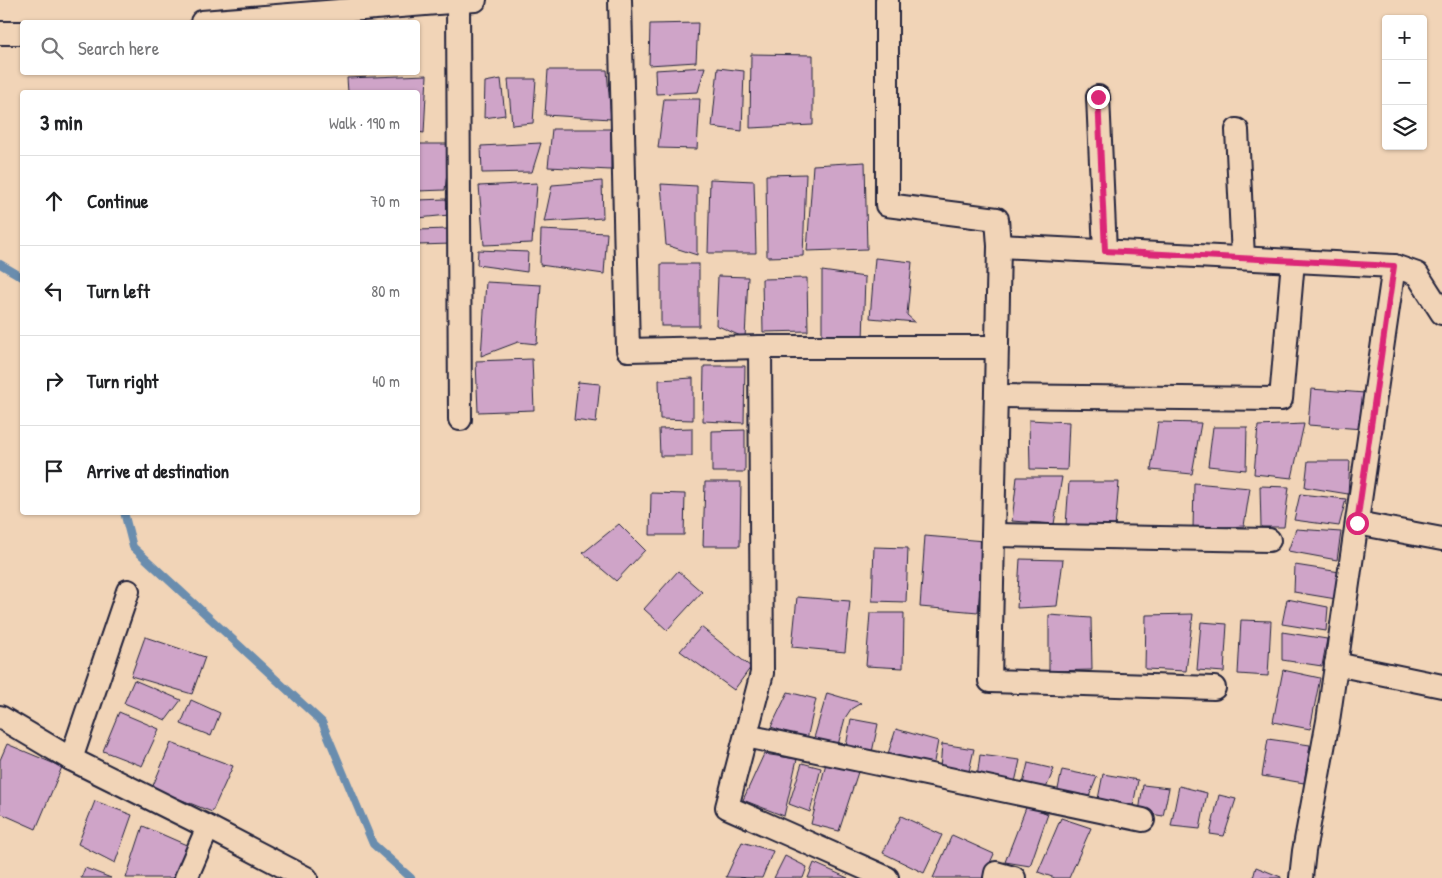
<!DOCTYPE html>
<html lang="en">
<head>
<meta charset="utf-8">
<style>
	body { margin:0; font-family:"Patrick Hand",sans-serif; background:#f2f2f2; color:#202124 }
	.controls { position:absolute; right:15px; top:15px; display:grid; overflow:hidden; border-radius:5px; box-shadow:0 1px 4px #0004 }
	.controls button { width:45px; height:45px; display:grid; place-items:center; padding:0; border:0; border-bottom:1px solid #e0e0e0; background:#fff; color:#202124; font:25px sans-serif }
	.stop { position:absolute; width:15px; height:15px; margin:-11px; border:4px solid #db2777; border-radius:50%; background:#fff }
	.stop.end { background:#db2777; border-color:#fff; box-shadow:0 1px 5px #0008 }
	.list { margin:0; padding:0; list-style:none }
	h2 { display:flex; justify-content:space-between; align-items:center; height:65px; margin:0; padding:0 20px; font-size:21px }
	h2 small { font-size:16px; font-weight:400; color:#757577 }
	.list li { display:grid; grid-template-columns:32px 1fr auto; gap:15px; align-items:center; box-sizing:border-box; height:90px; padding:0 20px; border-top:1px solid #e0e0e0 }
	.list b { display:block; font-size:19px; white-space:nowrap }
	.list em { font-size:16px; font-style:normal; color:#757577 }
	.icon { flex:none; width:28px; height:28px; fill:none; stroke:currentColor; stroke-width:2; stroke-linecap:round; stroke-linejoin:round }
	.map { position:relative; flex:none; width:1442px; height:878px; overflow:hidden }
	.search { position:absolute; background:#fff; box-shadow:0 1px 4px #0004; left:20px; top:20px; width:400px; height:55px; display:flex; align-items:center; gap:12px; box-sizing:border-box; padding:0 18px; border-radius:5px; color:#757577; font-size:19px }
	.panel { position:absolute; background:#fff; box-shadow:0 1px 4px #0004; left:20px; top:90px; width:400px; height:425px; border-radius:5px }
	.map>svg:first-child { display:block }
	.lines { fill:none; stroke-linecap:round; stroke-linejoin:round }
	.stream { stroke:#6b8dae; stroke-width:8 }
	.building { fill:#cfa4c8; stroke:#22223b }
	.minor-casing { stroke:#22223b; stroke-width:26 }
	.minor { stroke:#f1d4b7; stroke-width:22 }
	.route { stroke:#db2777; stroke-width:6 }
</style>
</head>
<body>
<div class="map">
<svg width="1442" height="878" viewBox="0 0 1442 878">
	<rect width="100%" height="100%" fill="#f1d4b7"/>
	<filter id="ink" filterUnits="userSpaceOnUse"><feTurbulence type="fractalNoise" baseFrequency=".02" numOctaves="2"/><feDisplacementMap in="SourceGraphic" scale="10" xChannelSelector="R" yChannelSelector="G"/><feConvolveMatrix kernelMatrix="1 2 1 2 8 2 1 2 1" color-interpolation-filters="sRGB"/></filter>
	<g filter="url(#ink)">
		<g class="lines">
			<g class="stream">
				<path d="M0 264 22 277"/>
				<path d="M124 512 133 547 322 722 373 844 411 878"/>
			</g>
		</g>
		<g class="building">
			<path d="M698 23 696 62 649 65 650 24Z"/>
			<path d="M751 54 813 55V125L750 128Z"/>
			<path d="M705 67 698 92 656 94 655 70Z"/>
			<path d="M718 68 744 71 742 131 712 127Z"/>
			<path d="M548 70H607L611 119 545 115Z"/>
			<path d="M427 75 424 133 418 132V92H348L347 78Z"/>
			<path d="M501 79 505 115 484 118 485 82Z"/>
			<path d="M508 79H536L533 123 512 125Z"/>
			<path d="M664 99H700L697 149 658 148Z"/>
			<path d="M552 129H611V170L548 167Z"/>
			<path d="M541 143 532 172 482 173 481 146Z"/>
			<path d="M418 144H450L445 190 418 191Z"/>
			<path d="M865 162 867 249 807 251 813 165Z"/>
			<path d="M806 174 803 256 767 257 766 175Z"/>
			<path d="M710 179 754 181 756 253H708Z"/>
			<path d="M602 181 603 218 544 222 552 185Z"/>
			<path d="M537 183 532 243 484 245 479 186Z"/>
			<path d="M661 184 697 186V255L666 245Z"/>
			<path d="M446 199 449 215 418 218V200Z"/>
			<path d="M448 229 452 244 418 245V230Z"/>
			<path d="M541 230 607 233 604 274 540 265Z"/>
			<path d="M478 250 528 252 527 272 477 265Z"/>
			<path d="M875 258 912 262 907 315 915 322 870 318Z"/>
			<rect x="661" y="264" width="38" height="62"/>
			<path d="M822 271 865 277 863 340 822 338Z"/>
			<path d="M718 276 748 277 745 338 716 325Z"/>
			<path d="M807 278 808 331 763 332 762 279Z"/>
			<path d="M486 282 541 285 537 344 518 342 481 356Z"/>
			<path d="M532 359 534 410 478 412 476 361Z"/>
			<path d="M704 366H745L744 423 703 421Z"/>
			<path d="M693 378V420L660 419 659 380Z"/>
			<path d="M578 382 600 384 596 423 574 420Z"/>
			<path d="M1311 389 1365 393 1363 429 1308 425Z"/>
			<path d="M1029 420 1069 422 1067 470 1030 469Z"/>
			<path d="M1158 422 1201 423 1192 474 1151 470Z"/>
			<path d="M1304 424 1292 478 1254 474 1258 426Z"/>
			<path d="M1213 427H1247L1246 470 1208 466Z"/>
			<path d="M692 428V456H660L659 429Z"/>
			<path d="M745 430V472H712V431Z"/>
			<path d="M1308 461H1350L1348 494 1305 487Z"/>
			<path d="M1017 477H1062L1054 524 1012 521Z"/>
			<path d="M705 482H741L740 546H703Z"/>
			<path d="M1069 482H1119L1115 528 1066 525Z"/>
			<path d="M1194 483 1250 488 1244 526 1193 529Z"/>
			<path d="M1260 486 1289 487 1284 527H1261Z"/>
			<path d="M651 493 685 494 684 535H650Z"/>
			<path d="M1300 494 1346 499 1339 526 1294 520Z"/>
			<path d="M619 524 645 550 616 581 583 553Z"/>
			<path d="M1296 529 1341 532 1337 560 1288 551Z"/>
			<path d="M925 536 984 541 978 612 920 607Z"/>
			<path d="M874 547 908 548 906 602 872 601Z"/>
			<path d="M1020 559 1063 560 1057 606 1017 608Z"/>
			<path d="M1295 565 1340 572 1336 599 1294 592Z"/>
			<path d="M678 571 702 592 667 630 644 609Z"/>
			<path d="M797 597 850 601 845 652 792 647Z"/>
			<path d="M1287 599 1328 607 1326 631 1282 624Z"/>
			<path d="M870 613H904L903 668 866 666Z"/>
			<path d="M1193 614 1186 671 1145 669 1146 615Z"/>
			<path d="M1049 615 1091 618 1092 670 1049 671Z"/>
			<path d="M1241 620 1271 621 1268 676 1238 674Z"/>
			<path d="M1201 622 1227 624 1224 672 1197 670Z"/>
			<path d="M701 627 751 667 734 690 680 651Z"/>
			<path d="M1282 632 1327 639 1322 666 1282 660Z"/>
			<path d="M145 637 205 657 192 694 131 676Z"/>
			<path d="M1283 670 1320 678 1310 729 1273 722Z"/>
			<path d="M134 680 181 700 166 720 124 703Z"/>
			<path d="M788 692 816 699 807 739 771 727Z"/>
			<path d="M827 693 861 703 851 709 845 718 838 745 814 738Z"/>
			<path d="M191 700 220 713 211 736 181 724Z"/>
			<path d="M119 712 159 729 142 766 103 751Z"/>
			<path d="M851 719 878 724 871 757 845 752Z"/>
			<path d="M896 729 938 741 932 772 886 760Z"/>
			<path d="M1268 739 1310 745 1304 783 1262 776Z"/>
			<path d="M171 743 233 766 212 812 152 788Z"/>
			<path d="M7 744 62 767 36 829 0 813V760Z"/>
			<path d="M942 744 974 749 968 776 940 769Z"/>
			<path d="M764 754 797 759 784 816 743 800Z"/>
			<path d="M980 755 1020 760 1014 787 977 778Z"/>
			<path d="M802 763 821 768 810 812 789 804Z"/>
			<path d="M826 763 858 772 839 831 811 824Z"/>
			<path d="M1028 763 1054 769 1044 793 1022 788Z"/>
			<path d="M1062 770 1097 777 1088 799 1057 794Z"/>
			<path d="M1103 774 1138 780 1132 811 1097 804Z"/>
			<path d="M1143 785 1169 788 1163 816 1139 812Z"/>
			<path d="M1179 786 1207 793 1200 829 1171 826Z"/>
			<path d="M1219 795 1236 799 1224 836 1210 834Z"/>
			<path d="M95 801 132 815 115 863 78 844Z"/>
			<path d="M1027 805 1048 814 1030 866 1005 862Z"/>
			<path d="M901 816 942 835 924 873 883 853Z"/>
			<path d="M1061 818 1091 828 1069 878H1055L1038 872Z"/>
			<path d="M143 826 191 847 180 878H126Z"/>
			<path d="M952 835 994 854 983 878H933Z"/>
			<path d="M742 842 773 851 762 878 726 877Z"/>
			<path d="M785 856 807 867 803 878H774Z"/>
			<path d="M814 863 848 878H808Z"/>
			<path d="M1256 867 1281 877V878H1253Z"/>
			<path d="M85 868 111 878H81Z"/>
		</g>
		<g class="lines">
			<g class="minor-casing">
				<g id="minor">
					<path d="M620 0 628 350 760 347H996"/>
					<path d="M887 0V205L997 219 999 246 990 681 1214 688"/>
					<path d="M458 1 460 419"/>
					<path d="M202 22 475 0"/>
					<path d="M0 33H22"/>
					<path d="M1098 97 1105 251"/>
					<path d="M1237 130 1243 258"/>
					<path d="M999 246 1394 266 1328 721 1304 851 1301 878"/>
					<path d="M1394 266 1417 274 1442 313"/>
					<path d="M760 347 762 673 727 807 887 878"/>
					<path d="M996 396 1281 399 1293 261"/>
					<path d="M1357 523 1442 539"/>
					<path d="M993 535 1269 540"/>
					<path d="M1336 664 1442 686"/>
					<path d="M0 717 71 759 208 827 306 878"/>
					<path d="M746 736 1143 820"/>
					<path d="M71 759 128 591"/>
					<path d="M186 878 208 827"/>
					<path d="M995 878 996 873 1014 878"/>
				</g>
			</g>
			<use href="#minor" class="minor"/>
		</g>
	</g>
	<g class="lines" filter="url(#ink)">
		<path class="route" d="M1098 97 1105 251 1394 266 1357 523"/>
	</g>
</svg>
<div class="controls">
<button>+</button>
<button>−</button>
<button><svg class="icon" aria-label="layers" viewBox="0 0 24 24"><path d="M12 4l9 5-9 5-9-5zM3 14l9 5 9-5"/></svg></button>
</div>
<div class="stop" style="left:1357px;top:523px"></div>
<div class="stop end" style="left:1098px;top:97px"></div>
<div class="search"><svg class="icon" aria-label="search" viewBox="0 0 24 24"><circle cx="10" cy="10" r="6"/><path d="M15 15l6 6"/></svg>Search here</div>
<section class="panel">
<h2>3 min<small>Walk · 190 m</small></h2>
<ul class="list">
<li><svg class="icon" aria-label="ahead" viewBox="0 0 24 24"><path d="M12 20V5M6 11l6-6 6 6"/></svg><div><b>Continue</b></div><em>70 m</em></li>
<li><svg class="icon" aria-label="left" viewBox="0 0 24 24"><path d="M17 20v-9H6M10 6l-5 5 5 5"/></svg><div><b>Turn left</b></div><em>80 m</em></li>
<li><svg class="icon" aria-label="right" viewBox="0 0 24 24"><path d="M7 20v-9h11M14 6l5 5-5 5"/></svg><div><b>Turn right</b></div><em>40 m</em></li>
<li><svg class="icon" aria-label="arrive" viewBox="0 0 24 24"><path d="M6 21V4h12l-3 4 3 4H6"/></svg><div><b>Arrive at destination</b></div></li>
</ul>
</section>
</div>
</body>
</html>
